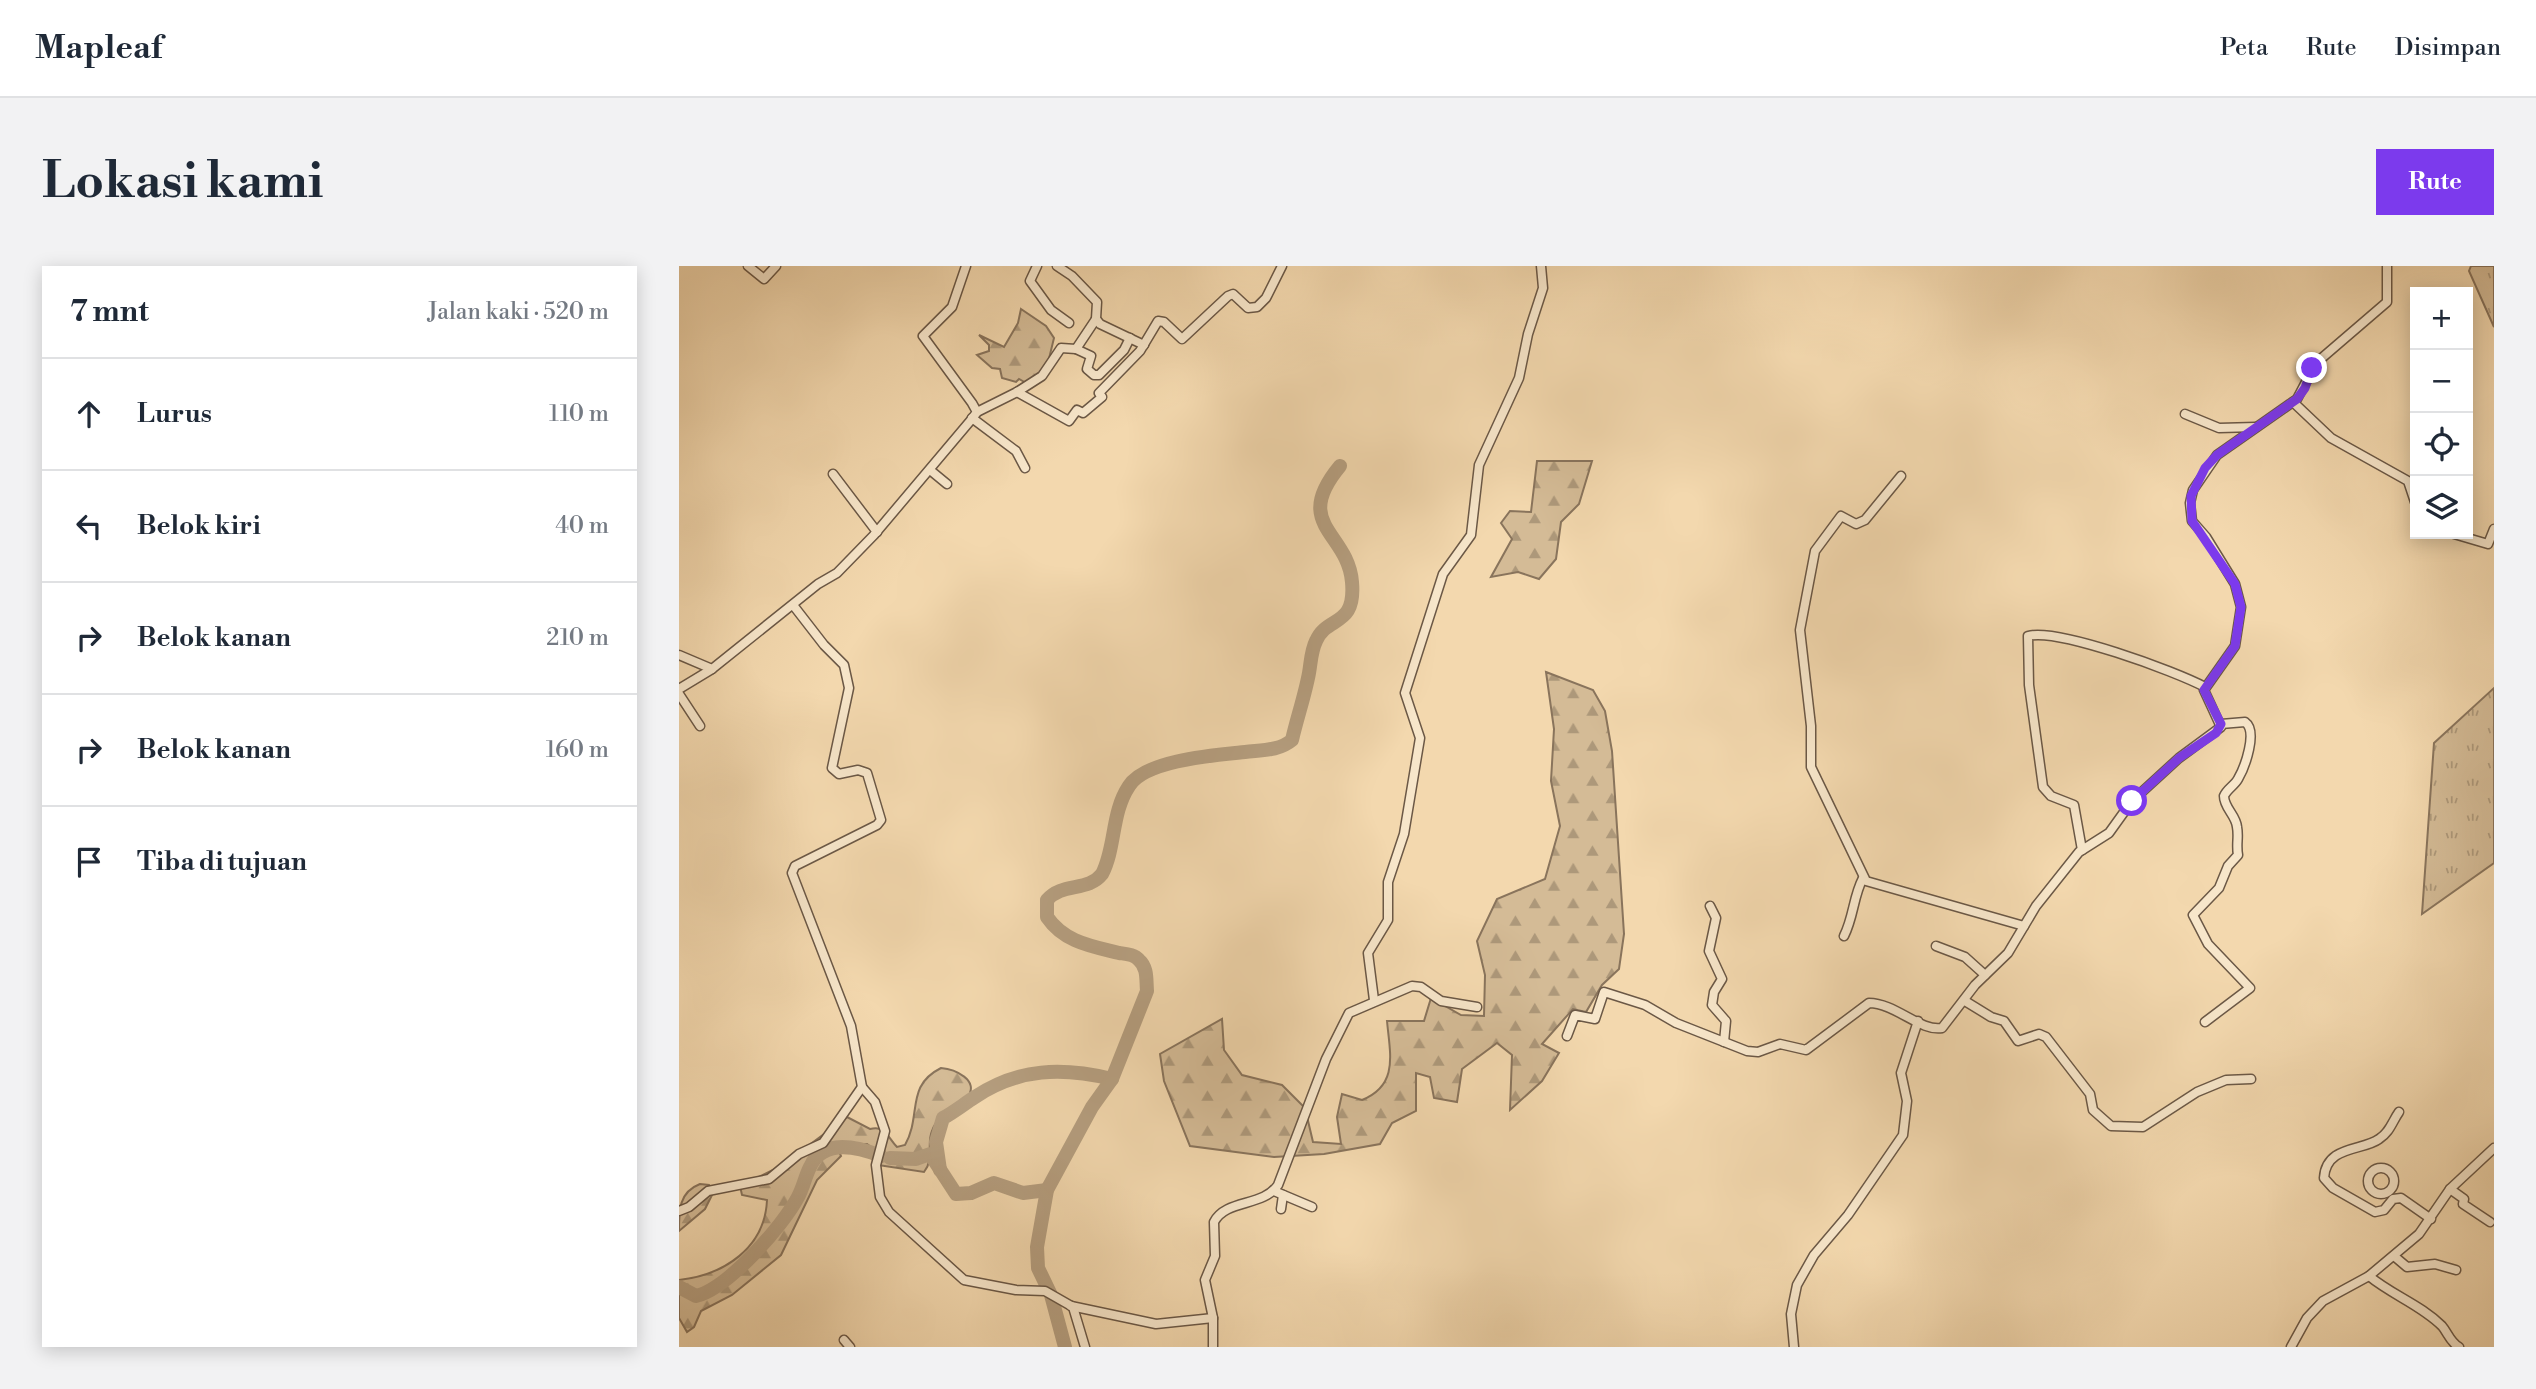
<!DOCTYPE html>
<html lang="id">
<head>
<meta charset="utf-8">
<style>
	body { margin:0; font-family:"Libre Bodoni",serif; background:#f2f2f3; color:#1f2937 }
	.controls { position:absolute; right:21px; top:21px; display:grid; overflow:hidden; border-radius:0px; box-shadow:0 4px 18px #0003 }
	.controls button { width:63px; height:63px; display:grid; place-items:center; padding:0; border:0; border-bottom:2px solid #e0e1e3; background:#fff; color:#1f2937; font:35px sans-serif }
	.stop { position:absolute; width:21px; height:21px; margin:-16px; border:5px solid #7c3aed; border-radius:50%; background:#fff }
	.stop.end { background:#7c3aed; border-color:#fff; box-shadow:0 2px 7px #0008 }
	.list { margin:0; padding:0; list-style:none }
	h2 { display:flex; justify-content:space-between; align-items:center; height:91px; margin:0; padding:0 28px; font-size:30px }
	h2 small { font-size:23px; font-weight:400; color:#747a83 }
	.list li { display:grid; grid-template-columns:46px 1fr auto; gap:21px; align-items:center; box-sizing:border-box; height:112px; padding:0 28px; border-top:2px solid #e0e1e3 }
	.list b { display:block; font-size:26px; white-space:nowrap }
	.list em { font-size:23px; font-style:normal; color:#747a83 }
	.icon { flex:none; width:38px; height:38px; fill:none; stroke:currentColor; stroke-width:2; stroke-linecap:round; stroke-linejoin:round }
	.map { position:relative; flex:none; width:1815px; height:1081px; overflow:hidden; border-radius:0px }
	header { display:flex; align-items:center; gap:42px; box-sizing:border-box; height:98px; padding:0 35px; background:#fff; border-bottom:2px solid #e0e1e3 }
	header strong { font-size:33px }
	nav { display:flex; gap:38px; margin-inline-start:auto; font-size:24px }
	.intro { display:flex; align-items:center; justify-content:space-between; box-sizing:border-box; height:168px; padding:0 42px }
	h1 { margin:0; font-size:49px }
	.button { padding:18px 32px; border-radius:0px; background:#7c3aed; color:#fff; font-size:24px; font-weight:700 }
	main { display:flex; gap:42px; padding:0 42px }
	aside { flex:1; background:#fff; border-radius:0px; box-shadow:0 4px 18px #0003 }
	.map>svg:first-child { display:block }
	.grass { fill:url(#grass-tufts); stroke:#89745c; stroke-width:2 }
	.forest { fill:url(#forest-firs); stroke:#89745c; stroke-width:2 }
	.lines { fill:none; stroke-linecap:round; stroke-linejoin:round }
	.river { stroke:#b59e7f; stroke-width:14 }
	.minor-casing { stroke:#6b5846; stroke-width:11 }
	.minor { stroke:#f7e6ca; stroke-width:8 }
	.route { stroke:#7c3aed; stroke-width:9 }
</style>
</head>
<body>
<header>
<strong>Mapleaf</strong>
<nav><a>Peta</a><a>Rute</a><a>Disimpan</a></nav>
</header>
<div class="intro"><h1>Lokasi kami</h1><a class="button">Rute</a></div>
<main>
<aside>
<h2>7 mnt<small>Jalan kaki · 520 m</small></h2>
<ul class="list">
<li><svg class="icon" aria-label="ahead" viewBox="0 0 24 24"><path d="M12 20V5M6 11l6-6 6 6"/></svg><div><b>Lurus</b></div><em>110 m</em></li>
<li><svg class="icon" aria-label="left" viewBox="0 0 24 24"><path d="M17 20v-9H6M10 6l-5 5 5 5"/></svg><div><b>Belok kiri</b></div><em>40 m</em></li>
<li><svg class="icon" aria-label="right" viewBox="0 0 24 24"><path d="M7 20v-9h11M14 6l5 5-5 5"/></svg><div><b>Belok kanan</b></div><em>210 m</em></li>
<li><svg class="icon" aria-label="right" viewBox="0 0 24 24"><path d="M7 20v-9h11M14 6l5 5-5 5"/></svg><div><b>Belok kanan</b></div><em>160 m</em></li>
<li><svg class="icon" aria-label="arrive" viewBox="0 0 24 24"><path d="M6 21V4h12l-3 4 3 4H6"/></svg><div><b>Tiba di tujuan</b></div></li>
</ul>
</aside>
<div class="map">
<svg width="1815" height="1081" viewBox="0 0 1815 1081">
	<defs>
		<pattern id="grass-tufts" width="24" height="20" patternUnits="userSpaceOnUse" patternTransform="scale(1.75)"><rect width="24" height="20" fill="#d4bb96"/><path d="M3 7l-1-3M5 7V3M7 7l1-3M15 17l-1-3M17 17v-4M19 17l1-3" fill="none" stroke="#ad987a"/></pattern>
		<pattern id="forest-firs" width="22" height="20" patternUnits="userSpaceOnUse" patternTransform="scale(1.75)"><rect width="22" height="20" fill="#d4bb96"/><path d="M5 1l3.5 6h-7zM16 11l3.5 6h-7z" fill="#ad987a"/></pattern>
	</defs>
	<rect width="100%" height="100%" fill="#f3d8ae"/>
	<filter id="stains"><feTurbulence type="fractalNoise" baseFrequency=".00286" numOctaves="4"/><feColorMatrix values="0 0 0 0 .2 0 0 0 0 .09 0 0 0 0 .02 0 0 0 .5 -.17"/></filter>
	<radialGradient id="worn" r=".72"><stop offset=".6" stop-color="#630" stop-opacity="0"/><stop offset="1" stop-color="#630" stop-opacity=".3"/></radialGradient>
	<g class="grass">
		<path d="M1792 0H1815V61L1790 5Z"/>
		<path d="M1815 422V597L1743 648 1755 477Z"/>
	</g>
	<g class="forest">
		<path d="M342 43 367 60 375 72 367 105 349 118 340 113 337 116 323 112 321 103 313 102 298 89 310 85V79L300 69 325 81 339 57Z"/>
		<path d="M858 195H913L900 238 882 256 877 293 860 313 839 306 812 311 833 273 822 257 831 245 852 246Z"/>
		<path d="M867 406 914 424 926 445 933 485 945 668 940 703 923 719 907 746 894 743 863 778 880 787 863 815 831 844 833 789 818 777 783 803 778 836 755 832 751 811 737 807V845L713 857 701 878 645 888 595 891 511 880 485 815 481 788 543 753 545 784 563 809 603 819 626 842 634 876 662 878 658 851 663 828 683 834C720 819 711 788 708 755H745L752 732 782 749 805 750 806 709 798 675 818 633 866 613 881 560 872 515 875 463Z"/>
		<path d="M262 802C275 803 302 814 288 832 277 846 260 845 253 865 247 879 256 892 245 906L199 899 204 890 188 878 158 881 162 890 138 914 102 989 53 1029 22 1045 15 1061 8 1066 0 1052V1014C45 1009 86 982 88 934L63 929 61 920 102 900 168 851 191 863C207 859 208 871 218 881L226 879C243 849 226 820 262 802Z"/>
		<path d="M21 918 30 919 34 927 26 943 0 965C0 944 0 926 21 918Z"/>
	</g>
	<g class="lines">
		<g class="river">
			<path d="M211 892 237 893 251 888 277 928 292 927 315 917 344 927 368 924"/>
			<path d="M261 904 257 876 264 852C275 846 285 838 296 831 340 802 383 801 433 813"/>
			<path d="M0 1021 17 1030C48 1023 104 960 119 931 124 922 126 911 131 901 144 872 179 881 202 890"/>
			<path d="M386 1081 372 1029 359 1002 358 981 368 924 413 841 433 813 468 725C467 714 469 702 460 694 455 688 447 688 440 687 412 680 385 676 368 651V634C383 616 409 626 423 608 437 581 432 547 450 520 466 494 537 489 566 486 583 484 600 485 613 474 618 452 626 429 630 407 632 396 632 385 637 375 648 349 677 362 673 316 669 266 612 259 661 200"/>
		</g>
		<g class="minor-casing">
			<g id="minor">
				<path d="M69 0 85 13 97 0"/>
				<path d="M358 0 351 15 372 44 390 57"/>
				<path d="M378 0 393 10 418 36 417 53 421 58 465 79"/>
				<path d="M417 53 397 83 412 90 408 103 415 109H420L445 84 451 72"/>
				<path d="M338 126 390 155 398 144 404 147 423 131 420 127 461 85 479 55 485 56 503 73 549 30 554 28 569 42 578 41 587 32 603 0"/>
				<path d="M1614 136 1652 172 1729 215 1736 236"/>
				<path d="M298 146 338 126 363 110 382 82 397 83"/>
				<path d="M1506 148 1540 162 1577 161"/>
				<path d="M293 152 337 185 346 202"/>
				<path d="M251 204 268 218"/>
				<path d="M154 208 198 266"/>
				<path d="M1222 210 1186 254 1177 258 1162 250 1136 285 1121 364 1132 460V501L1187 615 1345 660"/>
				<path d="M1775 268 1809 278 1815 263"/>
				<path d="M0 389 33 403 139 318 158 307 195 269 292 154 298 146 293 137 244 70 273 41 287 0"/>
				<path d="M0 423 33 403"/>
				<path d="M0 428 21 460"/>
				<path d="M1403 584 1395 539 1372 530 1364 521 1350 419 1349 370C1379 362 1496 405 1526 421"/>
				<path d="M1031 640 1037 652 1030 685 1043 713 1035 726 1033 739 1047 755 1045 776"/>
				<path d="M1165 670C1175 650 1174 631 1184 612"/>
				<path d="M1257 680 1286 691 1306 709"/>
				<path d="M695 734 689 687 709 654V616L725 568 741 472 726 427 764 308 792 269 800 199 840 112 849 68 864 22 862 0"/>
				<path d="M1286 735 1312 751 1325 755 1339 775 1360 768 1367 771 1411 828 1414 844 1432 860 1464 861 1518 826 1547 814 1572 813"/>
				<path d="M1526 756 1571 722 1529 678 1514 649 1540 622 1549 600 1559 589C1557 578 1560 571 1558 561 1557 549 1545 542 1545 530 1548 523 1555 520 1559 513 1566 501 1579 465 1566 456L1542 458"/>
				<path d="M888 770 896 749 916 753 925 726 966 739 997 757 1068 785 1079 786 1101 778 1127 784 1190 737C1216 737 1242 766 1263 762L1296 719 1329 687 1357 640 1400 586 1430 567 1453 535 1500 492 1542 461 1525 424 1556 380 1562 341 1556 318 1527 271 1513 255 1511 237 1514 224 1538 189 1618 133 1637 97 1708 36V0"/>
				<path d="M183 821 196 836 206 865 197 899 201 931 210 946 285 1014 337 1024 366 1025 394 1041 406 1081"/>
				<path d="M1720 846C1713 856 1711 866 1700 873 1684 885 1647 879 1645 912L1654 922 1696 946 1705 944 1714 933 1722 932 1752 953"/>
				<circle cx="1702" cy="915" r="13"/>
				<path d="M1771 923 1785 933 1784 938 1811 956"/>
				<path d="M595 925 633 941"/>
				<path d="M602 943 604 929"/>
				<path d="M0 945 10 941 29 925 90 913 120 888 144 877 183 821 172 760 113 607 116 600 198 559 202 554 188 507 179 504 160 508 153 502 170 422 165 399 145 379 114 339"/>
				<path d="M1715 990 1728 1001 1756 998 1777 1004"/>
				<path d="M1690 1010C1713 1029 1742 1039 1763 1060 1769 1067 1771 1076 1780 1081"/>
				<path d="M392 1040 477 1058 534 1052"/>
				<path d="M165 1074 171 1081"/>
				<path d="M534 1081V1052L526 1014 536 990 535 956C547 933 584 941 599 919L647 793 670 747 733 720 742 721 762 735 798 741"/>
				<path d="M1115 1081 1112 1048 1118 1019 1135 989 1169 949 1224 869 1228 835 1222 807 1239 755"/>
				<path d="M1612 1081 1628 1052 1644 1035 1690 1010 1740 968 1771 923 1815 882"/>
			</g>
		</g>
		<use href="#minor" class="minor"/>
	</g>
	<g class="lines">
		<path class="route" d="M1453 535 1500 492 1537 467 1542 458 1525 424 1556 380 1562 341 1556 318 1513 255 1512 230 1526 202 1538 189 1618 133 1626 122 1633 102"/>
	</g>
	<rect width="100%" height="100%" filter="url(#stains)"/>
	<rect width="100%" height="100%" fill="url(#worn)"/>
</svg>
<div class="controls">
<button>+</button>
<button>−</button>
<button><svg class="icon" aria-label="locate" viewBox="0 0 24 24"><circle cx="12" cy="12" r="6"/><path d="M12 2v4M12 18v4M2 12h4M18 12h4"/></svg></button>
<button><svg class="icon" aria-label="layers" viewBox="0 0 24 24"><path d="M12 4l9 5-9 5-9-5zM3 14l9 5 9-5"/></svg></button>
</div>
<div class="stop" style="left:1453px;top:535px"></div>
<div class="stop end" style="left:1633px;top:102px"></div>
</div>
</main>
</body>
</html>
